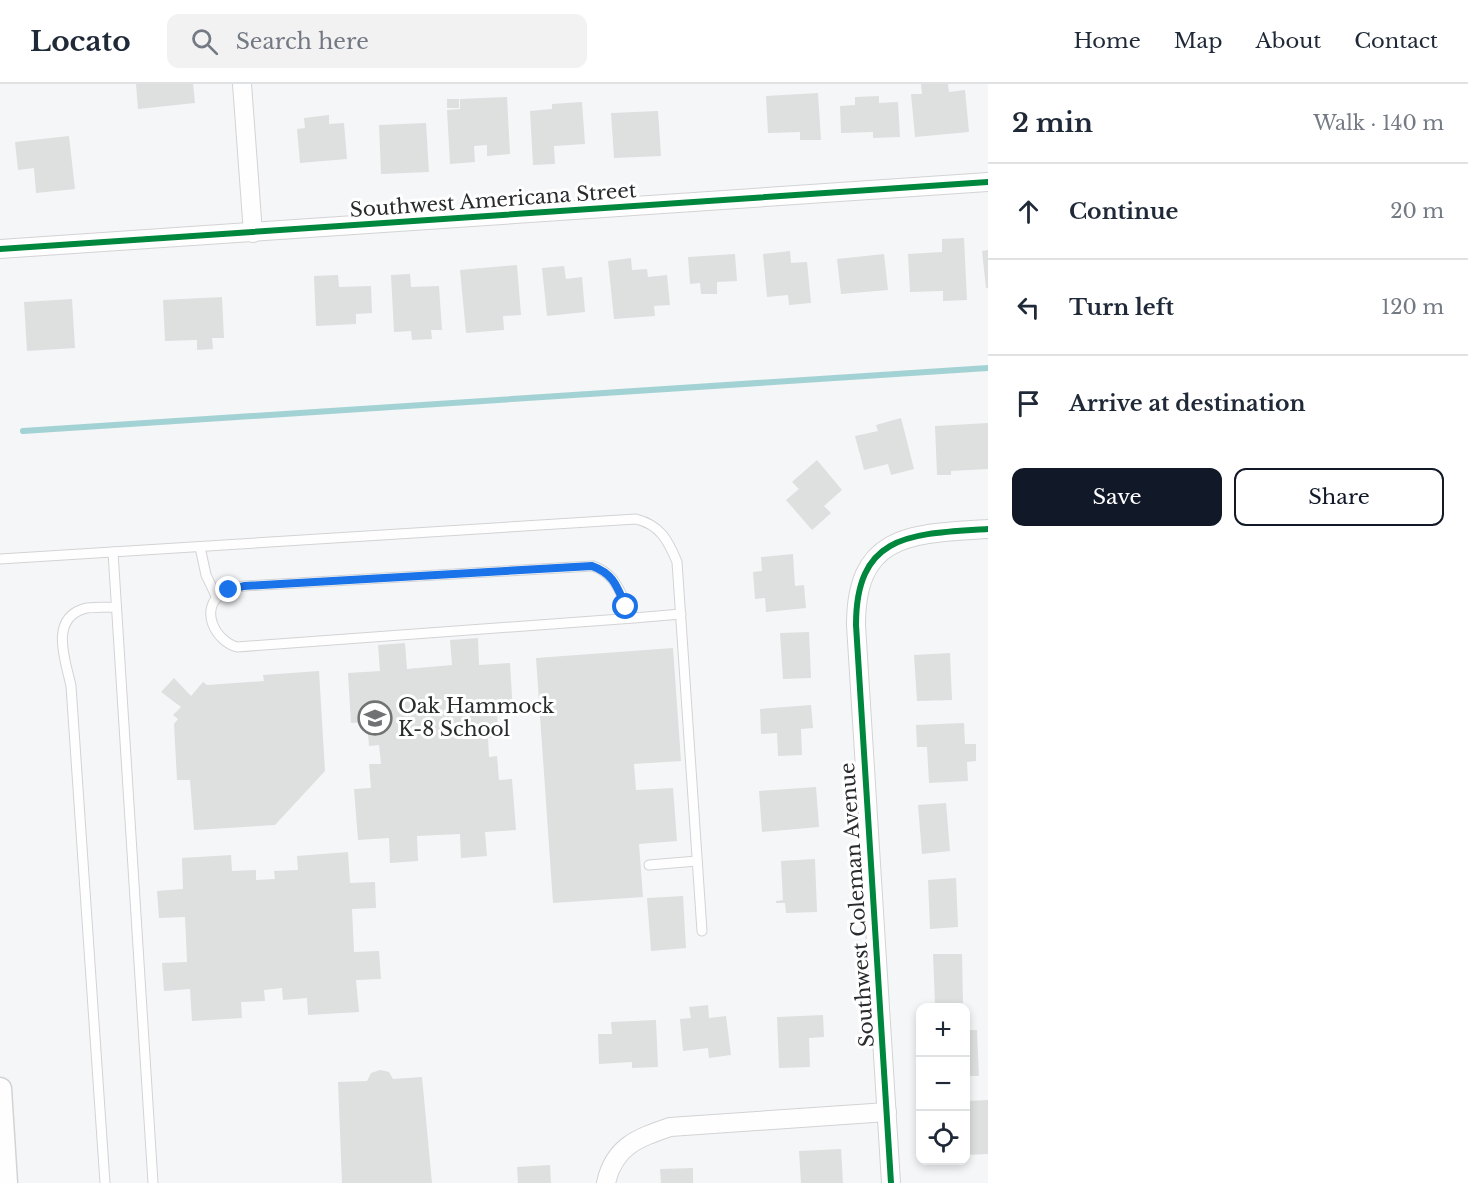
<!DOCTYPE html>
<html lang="en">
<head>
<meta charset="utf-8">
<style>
	body { margin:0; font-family:"Libre Baskerville",serif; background:#f2f2f3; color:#1f2937 }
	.controls { position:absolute; right:18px; bottom:18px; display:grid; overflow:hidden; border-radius:12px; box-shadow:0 3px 9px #0003 }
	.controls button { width:54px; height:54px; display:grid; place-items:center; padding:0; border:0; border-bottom:2px solid #e0e1e3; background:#fff; color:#1f2937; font:30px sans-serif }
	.stop { position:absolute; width:18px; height:18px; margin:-14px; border:4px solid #1a73e8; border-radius:50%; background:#fff }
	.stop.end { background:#1a73e8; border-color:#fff; box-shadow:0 2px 6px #0008 }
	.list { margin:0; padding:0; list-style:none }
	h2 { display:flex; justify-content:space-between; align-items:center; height:78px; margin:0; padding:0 24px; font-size:26px }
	h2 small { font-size:20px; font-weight:400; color:#747a83 }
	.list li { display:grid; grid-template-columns:39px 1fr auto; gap:18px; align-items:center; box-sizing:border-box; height:96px; padding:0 24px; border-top:2px solid #e0e1e3 }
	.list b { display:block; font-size:22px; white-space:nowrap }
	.list em { font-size:20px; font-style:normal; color:#747a83 }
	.actions { display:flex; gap:12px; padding:18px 24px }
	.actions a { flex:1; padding:14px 0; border:2px solid #111827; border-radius:12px; text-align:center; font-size:21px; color:#111827 }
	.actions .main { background:#111827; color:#fff }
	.icon { flex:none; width:33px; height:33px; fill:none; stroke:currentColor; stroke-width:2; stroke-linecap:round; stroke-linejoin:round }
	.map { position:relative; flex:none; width:988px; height:1099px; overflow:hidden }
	header { display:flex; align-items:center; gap:36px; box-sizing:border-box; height:84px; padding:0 30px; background:#fff; border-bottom:2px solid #e0e1e3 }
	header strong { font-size:28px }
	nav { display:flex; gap:33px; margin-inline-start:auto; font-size:21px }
	.search { width:420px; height:54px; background:#f2f2f3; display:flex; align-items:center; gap:15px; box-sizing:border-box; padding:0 21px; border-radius:12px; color:#747a83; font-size:22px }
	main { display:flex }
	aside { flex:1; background:#fff }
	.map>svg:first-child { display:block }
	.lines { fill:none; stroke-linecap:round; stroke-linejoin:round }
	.stream { stroke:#a3d2d4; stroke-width:6 }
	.building { fill:#dedfdf }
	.service-casing { stroke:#d3d3d5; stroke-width:11 }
	.minor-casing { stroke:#d3d3d5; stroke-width:20 }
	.tertiary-casing { stroke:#d3d3d5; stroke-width:25 }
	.service { stroke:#fefefe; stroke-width:9 }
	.minor { stroke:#fefefe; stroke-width:18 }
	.tertiary { stroke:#fefefe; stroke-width:22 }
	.cycleway-casing { stroke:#fff; stroke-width:10 }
	.cycleway { stroke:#00873e; stroke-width:6 }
	.route { stroke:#1a73e8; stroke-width:8 }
	.labels { text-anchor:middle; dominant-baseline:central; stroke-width:6; stroke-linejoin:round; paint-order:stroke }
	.street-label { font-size:20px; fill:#2a2b2c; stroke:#fff }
	.poi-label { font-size:20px; fill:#2a2b2c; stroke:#fff; text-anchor:start }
</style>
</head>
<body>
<header>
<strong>Locato</strong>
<div class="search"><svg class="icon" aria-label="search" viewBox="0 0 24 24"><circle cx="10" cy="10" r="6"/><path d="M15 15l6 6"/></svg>Search here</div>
<nav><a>Home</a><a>Map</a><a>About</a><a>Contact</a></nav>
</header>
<main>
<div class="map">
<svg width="988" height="1099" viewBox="0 0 988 1099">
	<rect width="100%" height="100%" fill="#f5f6f8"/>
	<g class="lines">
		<path class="stream" d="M23 347 988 284"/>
	</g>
	<g class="building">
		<path d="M136 0H193L195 19 138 25Z"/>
		<path d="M921 0H948L949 8 965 6 969 48 915 53 911 10H922Z"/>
		<path d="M818 9 821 56H800V48L768 49 766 12Z"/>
		<path d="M879 12V19L898 18 900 53 873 54V48L841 49 840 22 855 21V13Z"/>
		<path d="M507 13 510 70 487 72V61L474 62 475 78 450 80 447 26 460 25V15Z"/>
		<rect x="447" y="15" width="12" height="9"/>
		<path d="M582 18 585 60 554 62 555 80 533 81 530 27 552 25V20Z"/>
		<path d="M658 27 661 72 614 74 611 29Z"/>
		<path d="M329 31V40L344 39 347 75 300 79 297 45 305 44 304 34Z"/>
		<path d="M426 39 429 88 381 90 379 41Z"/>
		<path d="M69 52 75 105 36 109 34 84 18 86 15 58Z"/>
		<path d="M964 154 967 216 943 217V207L910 208 908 170 942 168V155Z"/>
		<path d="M988 166V204H986L982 167Z"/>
		<path d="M790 167 791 179 807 178 811 219 789 221 788 211 767 213 763 170Z"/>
		<path d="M735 170 737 197 717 198V210H701L700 199 690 200 688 173Z"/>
		<path d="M884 170 888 206 841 210 837 175Z"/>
		<path d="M631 174 632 186 647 185 648 193 667 191 670 221 654 222 655 232 614 235 608 177Z"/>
		<path d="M517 181 521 231 503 232 504 246 466 249 460 186Z"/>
		<path d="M564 182 566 195 582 193 585 228 547 232 542 184Z"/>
		<path d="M410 190 411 203 439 202 442 246H431L432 255 412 256 411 247 394 248 391 191Z"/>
		<path d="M338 191 339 203 371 202 372 229 356 230V240L316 242 314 192Z"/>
		<path d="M222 213 224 254H212L213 265 197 266V256L165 257 163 216Z"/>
		<path d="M72 215 75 264 27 267 24 218Z"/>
		<path d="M901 334 914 385 891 391 888 380 864 386 855 352 878 347 876 341Z"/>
		<path d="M988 339V385L951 387V391H937L935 342Z"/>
		<path d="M817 376 842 406 824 422 831 429 812 446 786 416 799 405 792 398Z"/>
		<path d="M793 470 795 502 804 501 806 524 766 528 765 514 755 515 753 488 762 487 761 473Z"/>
		<path d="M809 548 811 594 783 595 780 549Z"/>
		<path d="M478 554 479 581 510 579 513 629 497 630 499 653 488 654 489 673 497 672 499 696 512 695 516 746 485 748 487 772 461 774 460 750 417 752 418 777 390 779 389 754 358 756 354 705 371 704 369 680H381L379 661 369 662 367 638 351 639 348 589 380 587 378 561 405 559 407 585 452 581 450 556Z"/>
		<path d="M673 564 681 677 634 680 636 706 673 704 677 757 639 760 643 813 553 819 536 574Z"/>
		<path d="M950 569 952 616 917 617 914 571Z"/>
		<path d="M319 587 325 687 275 741 194 746 190 696H177L174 640 178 635 173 631 181 623 161 608 174 594 191 612 203 598 207 601 264 597 263 591Z"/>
		<path d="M811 621 813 644 801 645 802 671 778 672 777 649 761 650 760 625Z"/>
		<path d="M964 639 965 660H976V677L967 678 968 697 929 699 927 663H917L916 641Z"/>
		<path d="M816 703 819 743 762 748 759 707Z"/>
		<path d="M946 719 950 767 922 770 918 721Z"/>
		<path d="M348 768 350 799 375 798 376 824 352 825 354 868 379 867 381 895 356 896 359 928 308 931 307 914 283 916 282 904 264 906 265 917 241 918 242 934 192 937 190 905 164 907 162 879 187 878 185 833 159 834 157 807 183 805 182 774 231 771 232 787 256 786V796L275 795 274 787 298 786 297 772Z"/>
		<path d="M815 775 817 828 786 829 785 819H776V817L783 816 781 777Z"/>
		<path d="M956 794 958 843 930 845 928 796Z"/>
		<path d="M683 812 686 864 651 867 647 814Z"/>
		<path d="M933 870H962L963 919 935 920Z"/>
		<path d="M708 921 709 934 726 932 731 971 709 974 708 964 683 967 680 935 691 934 689 923Z"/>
		<path d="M823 931 824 953 809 954 810 983 779 984 777 933Z"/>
		<path d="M656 936 658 983 632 984V978L599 980 598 950H612L611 938Z"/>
		<path d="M966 946H977L979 992H966Z"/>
		<path d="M380 986 389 988 393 995 422 993 432 1099H342L338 998 367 997 371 989Z"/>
		<path d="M988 1016V1070L966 1071V1017Z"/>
		<path d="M841 1065 843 1099H801L799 1067Z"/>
		<path d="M550 1081 551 1099H518L517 1083Z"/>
		<path d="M693 1084V1099H661L660 1085Z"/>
	</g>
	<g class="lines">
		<g class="service-casing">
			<g id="service">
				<path d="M200 463 206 491 217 514"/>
				<path d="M113 468 153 1099"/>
				<path d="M0 475 636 435C660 441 668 456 677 478L702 847"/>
				<path d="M634 534C619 512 620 492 593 482L244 502C237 504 228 504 222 509 199 525 215 557 237 563L634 534 681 530"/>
				<path d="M649 781 697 777"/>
				<path d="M105 1099 71 602C66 578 49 536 83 525 93 522 106 524 116 523"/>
			</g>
		</g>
		<g class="minor-casing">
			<g id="minor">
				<path d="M242 0 253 149"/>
				<path d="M0 165 988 98"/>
				<path d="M606 1099C614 1062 638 1054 670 1043L887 1028"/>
				<path d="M891 1099 856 541C856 448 913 450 988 445"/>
			</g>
		</g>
		<g class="tertiary-casing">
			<path id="tertiary" d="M0 1005 6 1099"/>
		</g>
		<use href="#service" class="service"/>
		<use href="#minor" class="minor"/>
		<use href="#tertiary" class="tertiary"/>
		<g class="cycleway-casing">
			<g id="cycleway">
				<path d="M0 165 988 98"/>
				<path d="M891 1099 856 541C856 448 913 450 988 445"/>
			</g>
		</g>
		<use href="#cycleway" class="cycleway"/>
	</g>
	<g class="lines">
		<path class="route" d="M229 506 244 502 592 482C614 490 617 503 626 523"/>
	</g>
	<defs>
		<g id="school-ring" transform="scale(1.725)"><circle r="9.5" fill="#fff" stroke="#717273" stroke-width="1.5"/><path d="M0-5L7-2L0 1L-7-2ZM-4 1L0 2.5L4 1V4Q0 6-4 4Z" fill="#717273"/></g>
	</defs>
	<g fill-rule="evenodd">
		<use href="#school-ring" x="375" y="634"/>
	</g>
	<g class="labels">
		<g class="street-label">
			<text transform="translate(493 116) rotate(-4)">Southwest Americana Street</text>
			<text transform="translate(857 821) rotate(-94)">Southwest Coleman Avenue</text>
		</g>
		<g class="poi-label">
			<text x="398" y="622">Oak Hammock<tspan x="398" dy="23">K-8 School</tspan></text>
		</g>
	</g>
</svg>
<div class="controls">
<button>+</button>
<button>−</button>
<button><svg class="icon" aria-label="locate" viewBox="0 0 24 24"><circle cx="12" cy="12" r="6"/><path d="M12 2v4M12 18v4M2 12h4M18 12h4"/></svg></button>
</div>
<div class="stop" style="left:626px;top:523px"></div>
<div class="stop end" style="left:229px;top:506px"></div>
</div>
<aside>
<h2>2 min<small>Walk · 140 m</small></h2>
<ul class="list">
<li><svg class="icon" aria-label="ahead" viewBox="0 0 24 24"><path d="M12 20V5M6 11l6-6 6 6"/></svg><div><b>Continue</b></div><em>20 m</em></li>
<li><svg class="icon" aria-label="left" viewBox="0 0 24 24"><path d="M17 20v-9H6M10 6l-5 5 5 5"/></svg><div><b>Turn left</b></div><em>120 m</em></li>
<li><svg class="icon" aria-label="arrive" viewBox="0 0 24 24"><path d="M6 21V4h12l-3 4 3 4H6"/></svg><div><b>Arrive at destination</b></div></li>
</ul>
<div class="actions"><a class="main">Save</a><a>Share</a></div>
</aside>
</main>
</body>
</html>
